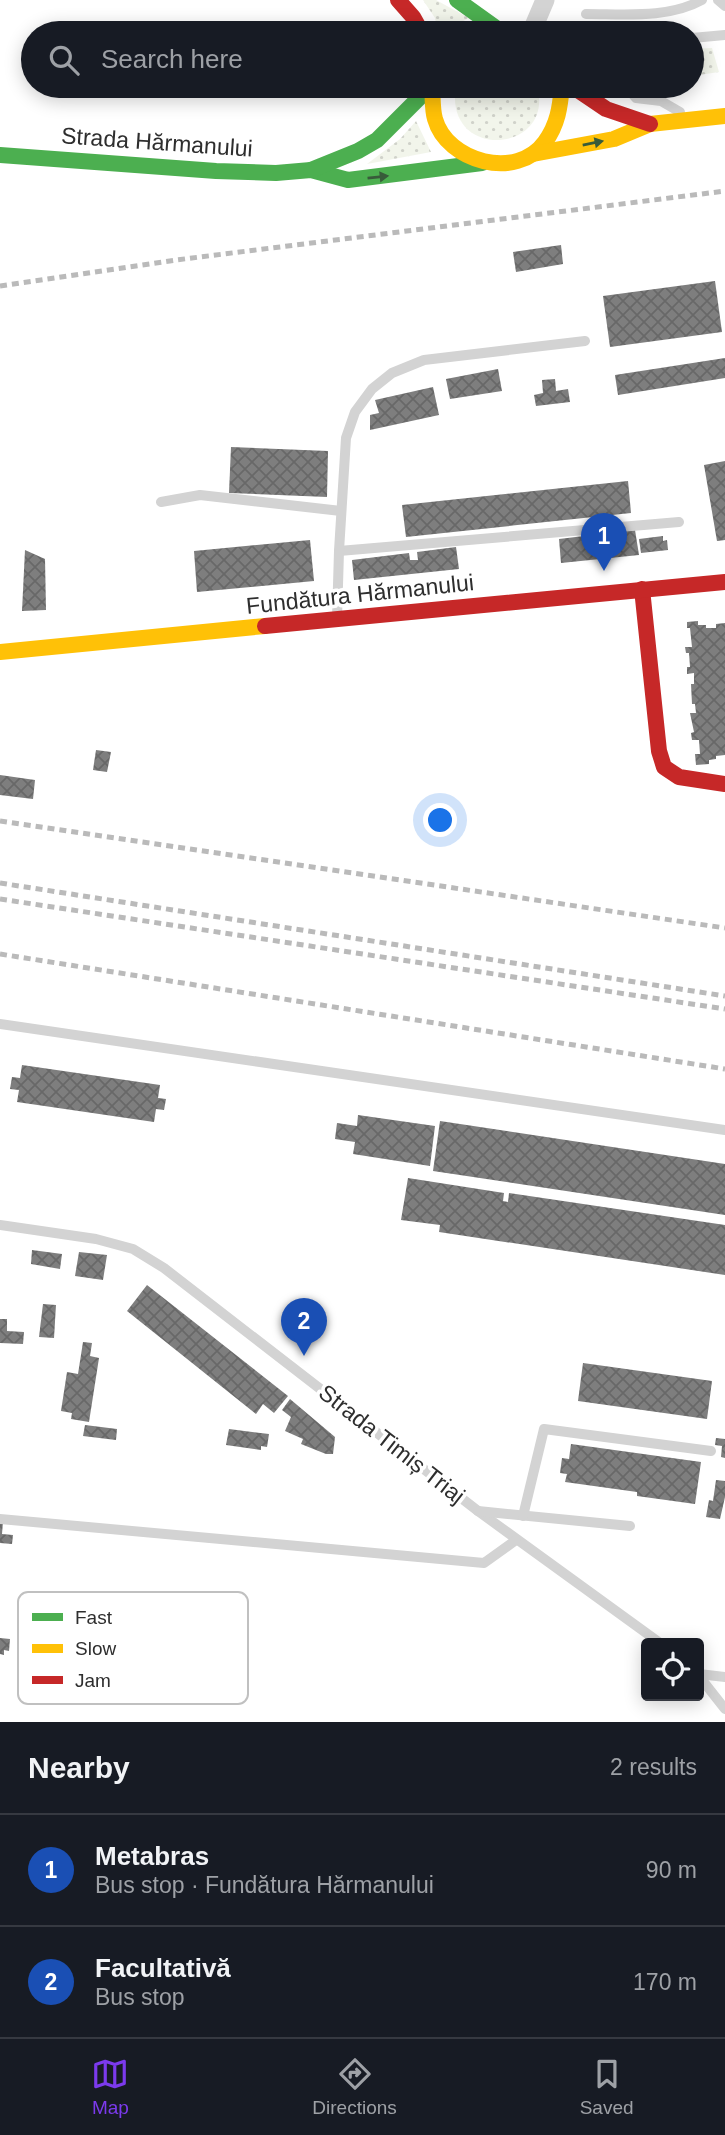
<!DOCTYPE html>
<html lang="en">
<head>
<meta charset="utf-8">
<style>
	body { margin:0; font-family:Arial,sans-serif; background:#242831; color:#f1f3f6 }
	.controls { position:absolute; right:21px; bottom:21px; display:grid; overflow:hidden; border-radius:7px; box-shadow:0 4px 18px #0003 }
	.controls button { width:63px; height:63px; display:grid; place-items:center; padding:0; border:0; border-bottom:2px solid #363941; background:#171b24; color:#f1f3f6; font:35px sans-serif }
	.you { position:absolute; left:441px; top:821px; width:24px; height:24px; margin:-18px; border:5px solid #fff; border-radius:50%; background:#1a73e8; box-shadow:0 0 0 10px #1a73e833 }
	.badge { display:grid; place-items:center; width:46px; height:46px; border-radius:50%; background:#7c3aed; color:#fff; font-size:23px; font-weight:700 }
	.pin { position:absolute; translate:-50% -58px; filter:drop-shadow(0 2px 4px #0008) }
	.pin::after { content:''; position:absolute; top:37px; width:24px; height:21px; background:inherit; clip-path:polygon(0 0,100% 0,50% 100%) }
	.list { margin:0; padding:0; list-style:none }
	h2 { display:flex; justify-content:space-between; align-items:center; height:91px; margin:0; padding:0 28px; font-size:30px }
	h2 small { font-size:23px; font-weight:400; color:#9ea1a6 }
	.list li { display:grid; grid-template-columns:46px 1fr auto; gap:21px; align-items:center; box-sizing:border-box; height:112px; padding:0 28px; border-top:2px solid #363941 }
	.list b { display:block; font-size:26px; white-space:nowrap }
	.list p { margin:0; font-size:23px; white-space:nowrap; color:#9ea1a6 }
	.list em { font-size:23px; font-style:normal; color:#9ea1a6 }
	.icon { flex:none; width:38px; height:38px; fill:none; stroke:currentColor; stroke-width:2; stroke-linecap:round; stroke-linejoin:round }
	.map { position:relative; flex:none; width:725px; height:1722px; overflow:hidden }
	.search { position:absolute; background:#171b24; box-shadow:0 4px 18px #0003; left:21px; right:21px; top:21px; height:77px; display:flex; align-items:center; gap:18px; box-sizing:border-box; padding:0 24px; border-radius:38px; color:#9ea1a6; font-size:26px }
	.sheet { height:315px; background:#171b24 }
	nav { display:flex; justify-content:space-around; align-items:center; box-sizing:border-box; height:98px; border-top:2px solid #363941; background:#171b24; font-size:19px; color:#9ea1a6 }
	nav a { display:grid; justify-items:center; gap:4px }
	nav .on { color:#7c3aed }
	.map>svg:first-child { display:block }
	.grass { fill:url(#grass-dots) }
	.building { fill:url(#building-cross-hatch) }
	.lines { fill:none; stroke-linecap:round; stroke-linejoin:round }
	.lane { stroke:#d3d3d3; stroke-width:10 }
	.street { stroke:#d3d3d3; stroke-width:19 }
	.fast { stroke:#4caf50; stroke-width:16 }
	.slow { stroke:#ffc107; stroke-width:16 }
	.jam { stroke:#c62828; stroke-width:16 }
	.rail { stroke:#bababa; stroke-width:5; stroke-dasharray:7 5; stroke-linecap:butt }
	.oneway { fill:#385b3a }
	.labels { text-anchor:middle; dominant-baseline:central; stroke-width:7; stroke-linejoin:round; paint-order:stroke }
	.street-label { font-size:23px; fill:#2e2e2e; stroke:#fff }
	.key { fill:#fff; stroke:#c0c0c0; stroke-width:2 }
	.key-label { font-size:19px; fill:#2e2e2e }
</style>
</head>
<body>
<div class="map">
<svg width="725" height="1722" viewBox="0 0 725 1722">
	<defs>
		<pattern id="grass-dots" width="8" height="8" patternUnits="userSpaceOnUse" patternTransform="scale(1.75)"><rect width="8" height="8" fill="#f2f5eb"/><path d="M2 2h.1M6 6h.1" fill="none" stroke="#d0d2ca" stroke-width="1.8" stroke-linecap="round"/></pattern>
		<pattern id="building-cross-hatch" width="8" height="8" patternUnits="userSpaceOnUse" patternTransform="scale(1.75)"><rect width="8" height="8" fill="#7e7e7e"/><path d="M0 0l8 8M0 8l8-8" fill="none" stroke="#686868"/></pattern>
	</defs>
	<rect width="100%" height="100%" fill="#fff"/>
	<g class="grass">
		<path d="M423 0H436L469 18C461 22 445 33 438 33L435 18Z"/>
		<path d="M712 48 719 72 692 76V49Z"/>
		<path d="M456 86H537C556 154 443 162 456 86Z"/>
		<path d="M416 121 431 152 367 164 400 139Z"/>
	</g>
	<g class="building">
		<path d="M561 245 563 264 516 272 513 252Z"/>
		<path d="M715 281 722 332 610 347 603 296Z"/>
		<path d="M725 358V378L618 395 615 375Z"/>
		<path d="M498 369 502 391 450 399 446 379Z"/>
		<path d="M555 379 556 391 568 389 570 402 536 406 534 395 543 393 542 380Z"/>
		<path d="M433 387 439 415 370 430V415L379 413 375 400Z"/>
		<path d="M231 447 328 451 327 497 229 493Z"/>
		<path d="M725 461V540L717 541 704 465Z"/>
		<path d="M628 481 631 513 406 537 402 505Z"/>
		<path d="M635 530 639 555 561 563 559 539Z"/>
		<path d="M663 536V541L667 540 668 550 641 553 639 539Z"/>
		<path d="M310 540 314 581 197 592 194 551Z"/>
		<path d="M456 547 459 569 354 580 352 560 409 553 410 560H418L417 552Z"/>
		<path d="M25 550 45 559 46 610 22 611Z"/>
		<path d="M698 621V625H706V628H716V624L725 623V755L716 756V759L709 760V764L696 765 695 754H700L699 740H692L691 733 694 732 690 713H696L695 704H692L691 684H694V673L687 674V667H690L689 653H686L685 647H692L690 628H687V622Z"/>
		<path d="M96 750 111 752 107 772 93 770Z"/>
		<path d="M0 775 35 780 33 799 0 795Z"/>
		<path d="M22 1065 160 1085 158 1098 166 1099 164 1110 156 1109 154 1122 17 1102 19 1090 10 1089 12 1077 20 1078Z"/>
		<path d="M358 1115 435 1126 430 1166 353 1154 355 1142 335 1139 337 1123 357 1126Z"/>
		<path d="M440 1121 725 1164V1215L433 1171Z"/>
		<path d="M408 1178 504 1193 503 1201 508 1202 509 1193 725 1225V1275L439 1232 440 1225 401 1220Z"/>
		<path d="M32 1250 62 1254 60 1269 31 1264Z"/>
		<path d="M79 1252 107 1255 103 1280 75 1276Z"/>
		<path d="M147 1285 288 1396 274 1413 263 1404 256 1414 127 1311Z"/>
		<path d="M43 1304 56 1305 54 1338 39 1337Z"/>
		<path d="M0 1319H7V1331L24 1332 23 1344 0 1343Z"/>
		<path d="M83 1342 92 1343 90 1356 99 1358 89 1422 71 1419 72 1413 61 1411 67 1372 78 1374Z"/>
		<path d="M583 1363 712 1381 707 1419 578 1401Z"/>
		<path d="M290 1399 335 1437 333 1454H326L301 1444 303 1439 285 1431 291 1417 282 1410Z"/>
		<path d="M85 1425 117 1429 116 1440 83 1436Z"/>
		<path d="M229 1429 269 1434 267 1447 261 1446V1450L226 1445Z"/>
		<path d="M716 1438 725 1439V1458L721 1457 722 1446 715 1445Z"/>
		<path d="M571 1444 701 1462 695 1504 637 1496V1492L565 1482 567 1474 560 1473 562 1458 569 1459Z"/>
		<path d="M716 1480 725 1481V1497L720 1519 706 1517 709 1500 713 1501Z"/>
		<path d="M0 1522H3L2 1534 13 1535 12 1544 0 1543Z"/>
		<path d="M0 1638 10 1639 9 1651 4 1650V1655L0 1654Z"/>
	</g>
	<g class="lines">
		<g class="lane">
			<path d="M718 0 725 6"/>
			<path d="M586 14C624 14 668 19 702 0"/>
			<path d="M692 38 725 35"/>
			<path d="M626 86 636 98 661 101 680 112"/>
			<path d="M161 502 200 495 341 511"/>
			<path d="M339 551 679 522"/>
			<path d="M337 619 339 551 346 438 355 412 372 389 392 373 424 360 585 341"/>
			<path d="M0 1024 725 1130"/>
			<path d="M0 1225 96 1239 133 1249 164 1268 478 1511 660 1643"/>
			<path d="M478 1511 630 1526"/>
			<path d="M523 1516 544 1429 711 1451"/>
			<path d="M0 1519 484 1563 516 1540"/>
			<path d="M699 1674 725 1677"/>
			<path d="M699 1676 725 1709"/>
		</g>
		<path class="street" d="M531 33 545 0"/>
		<g class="fast">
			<path d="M457 0 503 33"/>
			<path d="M0 155 216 171 276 173 311 170 348 180 482 163"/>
			<path d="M311 170 358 151 377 140 431 86"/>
		</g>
		<g class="slow">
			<path d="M432 86C433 96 432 109 435 119 447 162 517 181 545 142 558 124 560 107 562 86"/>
			<path d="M533 154 614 139 650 124 725 116"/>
			<path d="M0 652 265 626"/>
		</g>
		<g class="jam">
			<path d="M398 0 413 17 422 33"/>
			<path d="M572 86 606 109 650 124"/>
			<path d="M642 589 659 751 664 767 679 777 725 784"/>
			<path d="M265 626 725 582"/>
		</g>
		<g class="rail">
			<path d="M0 286 176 260 725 191"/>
			<path d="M0 821 725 928"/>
			<path d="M0 883 725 996"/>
			<path d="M0 899 725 1009"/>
			<path d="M0 954 725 1069"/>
		</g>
	</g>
	<defs><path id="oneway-solid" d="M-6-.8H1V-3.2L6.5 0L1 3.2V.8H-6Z" transform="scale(1.75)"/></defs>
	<g class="oneway">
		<use href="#oneway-solid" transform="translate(593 143) rotate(-11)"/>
		<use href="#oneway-solid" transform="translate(378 177) rotate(-6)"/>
	</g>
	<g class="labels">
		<g class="street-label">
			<text transform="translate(157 142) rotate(4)">Strada Hărmanului</text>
			<text transform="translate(360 594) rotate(-6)">Fundătura Hărmanului</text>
			<text transform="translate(392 1444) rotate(38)">Strada Timiș Triaj</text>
		</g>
	</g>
	<rect x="18" y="1592" width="230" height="112" rx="10" class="key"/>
	<rect x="32" y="1613" width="31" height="8" fill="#4caf50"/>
	<rect x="32" y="1644" width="31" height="9" fill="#ffc107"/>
	<rect x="32" y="1676" width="31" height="8" fill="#c62828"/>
	<g class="key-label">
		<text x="75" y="1624">Fast</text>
		<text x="75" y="1655">Slow</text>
		<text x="75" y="1687">Jam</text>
	</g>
</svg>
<div class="controls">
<button><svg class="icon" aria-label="locate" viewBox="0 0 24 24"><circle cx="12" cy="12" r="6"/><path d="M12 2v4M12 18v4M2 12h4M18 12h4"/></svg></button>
</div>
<div class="you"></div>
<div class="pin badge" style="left:604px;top:571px;background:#1a4fb4">1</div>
<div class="pin badge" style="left:304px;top:1356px;background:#1a4fb4">2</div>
<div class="search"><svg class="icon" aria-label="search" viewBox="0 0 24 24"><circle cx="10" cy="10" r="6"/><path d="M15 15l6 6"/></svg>Search here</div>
</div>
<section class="sheet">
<h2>Nearby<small>2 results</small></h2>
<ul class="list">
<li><span class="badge" style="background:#1a4fb4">1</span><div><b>Metabras</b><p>Bus stop · Fundătura Hărmanului</p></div><em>90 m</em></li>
<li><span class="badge" style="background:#1a4fb4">2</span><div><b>Facultativă</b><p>Bus stop</p></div><em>170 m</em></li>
</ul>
</section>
<nav>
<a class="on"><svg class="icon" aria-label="map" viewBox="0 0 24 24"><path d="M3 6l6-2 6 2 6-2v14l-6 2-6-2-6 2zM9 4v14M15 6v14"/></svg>Map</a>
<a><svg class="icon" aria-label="directions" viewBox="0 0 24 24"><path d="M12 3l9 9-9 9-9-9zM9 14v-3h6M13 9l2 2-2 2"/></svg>Directions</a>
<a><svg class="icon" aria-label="saved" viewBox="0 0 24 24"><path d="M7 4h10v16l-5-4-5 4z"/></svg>Saved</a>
</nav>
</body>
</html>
